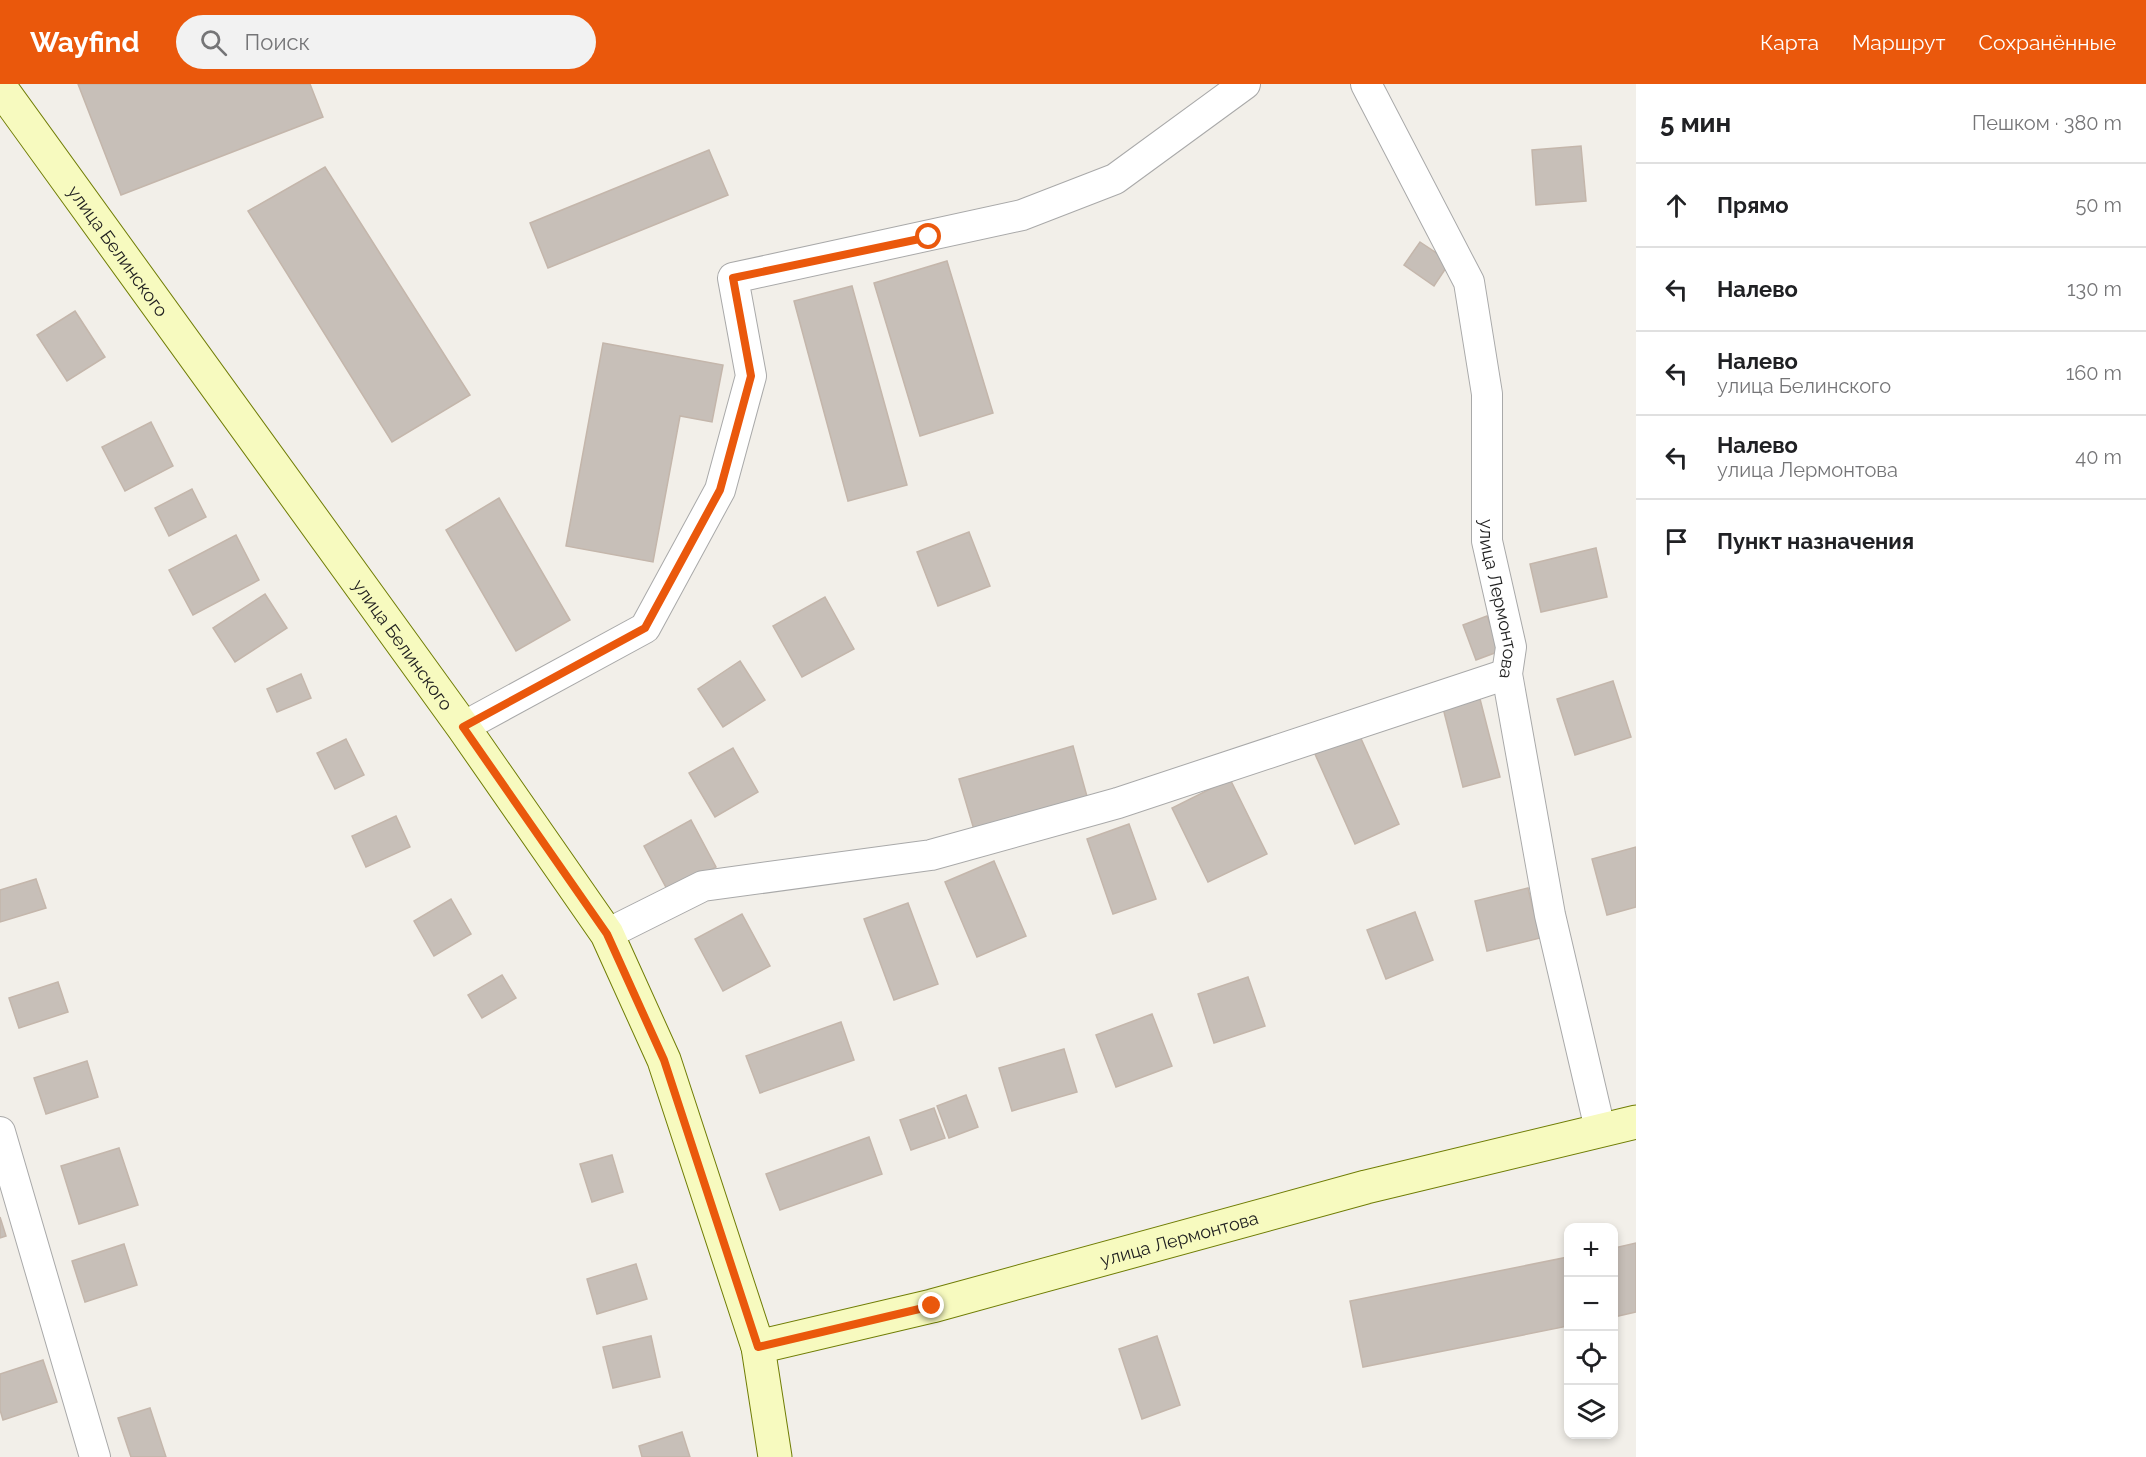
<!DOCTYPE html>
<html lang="ru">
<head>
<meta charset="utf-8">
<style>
	body { margin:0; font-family:Raleway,sans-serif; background:#f2f2f2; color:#202124 }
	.controls { position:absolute; right:18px; bottom:18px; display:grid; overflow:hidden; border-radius:12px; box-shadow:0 3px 9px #0003 }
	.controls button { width:54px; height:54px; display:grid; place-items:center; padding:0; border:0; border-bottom:2px solid #e0e0e0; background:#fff; color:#202124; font:30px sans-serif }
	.stop { position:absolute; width:18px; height:18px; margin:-14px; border:4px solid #ea580c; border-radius:50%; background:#fff }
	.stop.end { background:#ea580c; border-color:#fff; box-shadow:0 2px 6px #0008 }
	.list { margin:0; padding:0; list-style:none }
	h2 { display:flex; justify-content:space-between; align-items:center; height:78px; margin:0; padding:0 24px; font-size:26px }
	h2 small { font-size:20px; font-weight:400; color:#757577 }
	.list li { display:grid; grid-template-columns:39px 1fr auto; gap:18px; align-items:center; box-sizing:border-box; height:84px; padding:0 24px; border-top:2px solid #e0e0e0 }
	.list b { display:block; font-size:22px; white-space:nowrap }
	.list p { margin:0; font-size:20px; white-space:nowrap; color:#757577 }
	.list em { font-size:20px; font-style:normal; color:#757577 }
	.icon { flex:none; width:33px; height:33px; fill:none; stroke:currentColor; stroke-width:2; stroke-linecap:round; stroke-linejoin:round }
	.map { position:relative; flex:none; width:1636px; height:1373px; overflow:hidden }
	header { display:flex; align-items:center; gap:36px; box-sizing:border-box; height:84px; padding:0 30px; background:#ea580c; color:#fff }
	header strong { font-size:28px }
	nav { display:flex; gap:33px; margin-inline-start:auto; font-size:21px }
	.search { width:420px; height:54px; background:#f2f2f2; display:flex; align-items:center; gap:15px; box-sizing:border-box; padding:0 21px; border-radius:33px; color:#757577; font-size:22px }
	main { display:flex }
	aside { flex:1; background:#fff }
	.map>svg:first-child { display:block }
	.building { fill:#c7bfb8; stroke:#c4b6ab; stroke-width:1.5 }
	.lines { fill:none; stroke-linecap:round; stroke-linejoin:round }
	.street-casing { stroke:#a9a9a9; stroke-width:32 }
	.secondary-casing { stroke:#707d05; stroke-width:35 }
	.street { stroke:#fff; stroke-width:30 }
	.secondary { stroke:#f7fabf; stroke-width:33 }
	.route { stroke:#ea580c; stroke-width:8 }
	.labels { text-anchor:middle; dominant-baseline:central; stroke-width:4.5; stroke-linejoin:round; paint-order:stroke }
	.street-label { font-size:18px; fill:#222; stroke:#fff }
</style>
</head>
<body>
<header>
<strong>Wayfind</strong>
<div class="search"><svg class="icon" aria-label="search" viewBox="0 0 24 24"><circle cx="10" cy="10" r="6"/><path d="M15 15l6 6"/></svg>Поиск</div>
<nav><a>Карта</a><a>Маршрут</a><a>Сохранённые</a></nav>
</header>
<main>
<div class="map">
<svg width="1636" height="1373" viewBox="0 0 1636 1373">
	<rect width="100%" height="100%" fill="#f2efe9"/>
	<g class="building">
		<path d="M78 0H310L323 33 121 111Z"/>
		<path d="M1581 62 1586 117 1536 121 1532 66Z"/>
		<path d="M709 66 728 111 548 184 530 139Z"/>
		<path d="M325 83 470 311 392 358 248 127Z"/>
		<path d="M1420 158 1450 178 1434 202 1404 181Z"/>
		<path d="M947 177 993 329 920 352 874 199Z"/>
		<path d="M852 202 907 401 848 417 794 217Z"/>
		<path d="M75 227 105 273 67 297 37 251Z"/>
		<path d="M603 259 723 281 712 338 680 332 653 478 566 462Z"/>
		<path d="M151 338 173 382 125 407 102 363Z"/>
		<path d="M192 405 206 433 169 452 155 424Z"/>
		<path d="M499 414 570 536 516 567 446 446Z"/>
		<path d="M969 448 990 502 938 522 917 468Z"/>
		<path d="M236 451 259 496 193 531 169 486Z"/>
		<path d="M1596 464 1607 513 1541 528 1530 480Z"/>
		<path d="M265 510 287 544 235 578 213 544Z"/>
		<path d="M825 513 854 565 802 593 773 542Z"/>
		<path d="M1487 532 1500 567 1476 576 1463 541Z"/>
		<path d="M740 577 765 616 723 643 698 605Z"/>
		<path d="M301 590 311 614 277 628 267 605Z"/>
		<path d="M1613 597 1631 653 1575 671 1557 615Z"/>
		<path d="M1480 615 1500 693 1463 703 1443 624Z"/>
		<path d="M1359 650 1399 740 1355 760 1315 670Z"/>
		<path d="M346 655 364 691 335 705 317 669Z"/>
		<path d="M1073 662 1088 716 975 749 959 695Z"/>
		<path d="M733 664 758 708 715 733 689 689Z"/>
		<path d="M1230 695 1267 770 1208 798 1172 724Z"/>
		<path d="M396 732 410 763 366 783 352 752Z"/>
		<path d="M691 736 716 783 669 809 644 762Z"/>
		<path d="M1129 740 1156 815 1113 830 1087 755Z"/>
		<path d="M1636 763V823L1607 831 1592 775Z"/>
		<path d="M994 777 1026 852 977 873 945 798Z"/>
		<path d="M36 795 46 824 0 838V806Z"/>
		<path d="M1528 804 1540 854 1487 867 1475 817Z"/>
		<path d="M451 815 471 850 434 872 414 837Z"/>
		<path d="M908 819 938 900 894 916 864 835Z"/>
		<path d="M1415 828 1433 876 1386 895 1367 846Z"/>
		<path d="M742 830 770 882 723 907 695 855Z"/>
		<path d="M502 891 516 914 482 934 468 911Z"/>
		<path d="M1248 893 1265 942 1214 959 1198 910Z"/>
		<path d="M58 898 68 928 19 944 9 914Z"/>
		<path d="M1152 930 1172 982 1116 1003 1096 951Z"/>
		<path d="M841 938 854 976 760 1009 746 972Z"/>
		<path d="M1064 965 1077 1008 1012 1027 999 984Z"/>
		<path d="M87 977 98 1013 46 1030 34 994Z"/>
		<path d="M966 1011 978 1043 949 1054 937 1022Z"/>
		<path d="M934 1024 945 1054 911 1066 900 1036Z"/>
		<path d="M869 1053 882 1090 780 1126 766 1090Z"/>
		<path d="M119 1064 138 1121 79 1140 61 1082Z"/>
		<path d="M612 1071 623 1108 592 1118 580 1080Z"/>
		<path d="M0 1133 6 1152 0 1154Z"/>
		<path d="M1636 1159V1228L1614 1233V1164Z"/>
		<path d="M124 1160 137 1201 85 1218 72 1177Z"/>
		<path d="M1568 1173V1242L1363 1283 1350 1217Z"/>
		<path d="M636 1180 647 1215 597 1230 587 1195Z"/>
		<path d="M651 1252 660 1293 613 1304 603 1263Z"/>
		<path d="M1157 1252 1180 1321 1142 1335 1119 1265Z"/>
		<path d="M43 1276 57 1318 3 1336 0 1326V1290Z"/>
		<path d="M150 1324 166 1373H131L118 1334Z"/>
		<path d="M682 1348 690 1373H642L639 1362Z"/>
	</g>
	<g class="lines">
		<g class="street-casing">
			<g id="street">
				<path id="s1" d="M1366 0 1469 198 1487 310V457L1511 563 1507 590 1550 831 1600 1045"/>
				<path d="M463 643 645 544 720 406 751 292 733 194 1022 131 1115 95 1245 0"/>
				<path d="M607 850 703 802 931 771 1118 719 1507 590"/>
				<path d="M0 1048 95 1373"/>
			</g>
		</g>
		<g class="secondary-casing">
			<g id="secondary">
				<path id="s2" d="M0 3 463 643 607 850 664 976 758 1263 775 1373"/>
				<path id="s3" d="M758 1263 932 1222 1366 1103 1636 1038"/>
			</g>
		</g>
		<use href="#street" class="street"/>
		<use href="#secondary" class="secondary"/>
	</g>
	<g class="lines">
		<path class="route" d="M929 153 733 194 751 292 720 406 645 544 463 643 607 850 664 976 758 1263 932 1222"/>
	</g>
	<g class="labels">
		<g class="street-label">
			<text stroke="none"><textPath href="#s2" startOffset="202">улица Белинского</textPath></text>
			<text stroke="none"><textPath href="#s1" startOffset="543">улица Лермонтова</textPath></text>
			<text stroke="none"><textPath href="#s2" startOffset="688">улица Белинского</textPath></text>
			<text stroke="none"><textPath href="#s3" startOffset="435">улица Лермонтова</textPath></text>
		</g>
	</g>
</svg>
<div class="controls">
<button>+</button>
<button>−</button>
<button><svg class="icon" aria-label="locate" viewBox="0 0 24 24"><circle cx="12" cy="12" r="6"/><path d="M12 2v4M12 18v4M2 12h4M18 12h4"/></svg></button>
<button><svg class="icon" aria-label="layers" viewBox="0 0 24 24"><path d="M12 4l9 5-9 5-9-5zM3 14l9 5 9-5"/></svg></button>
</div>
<div class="stop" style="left:929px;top:153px"></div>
<div class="stop end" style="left:932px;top:1222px"></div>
</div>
<aside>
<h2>5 мин<small>Пешком · 380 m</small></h2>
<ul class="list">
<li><svg class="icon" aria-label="ahead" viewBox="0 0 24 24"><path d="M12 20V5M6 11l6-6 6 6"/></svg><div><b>Прямо</b></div><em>50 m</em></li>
<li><svg class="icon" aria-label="left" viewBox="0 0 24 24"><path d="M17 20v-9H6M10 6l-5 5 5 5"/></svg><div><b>Налево</b></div><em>130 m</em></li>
<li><svg class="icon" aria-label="left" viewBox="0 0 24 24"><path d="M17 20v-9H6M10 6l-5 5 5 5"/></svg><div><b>Налево</b><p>улица Белинского</p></div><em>160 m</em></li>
<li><svg class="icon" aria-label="left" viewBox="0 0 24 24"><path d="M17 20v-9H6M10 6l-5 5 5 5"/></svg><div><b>Налево</b><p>улица Лермонтова</p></div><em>40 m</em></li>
<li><svg class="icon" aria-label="arrive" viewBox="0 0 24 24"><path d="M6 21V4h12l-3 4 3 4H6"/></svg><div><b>Пункт назначения</b></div></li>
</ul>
</aside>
</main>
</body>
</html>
